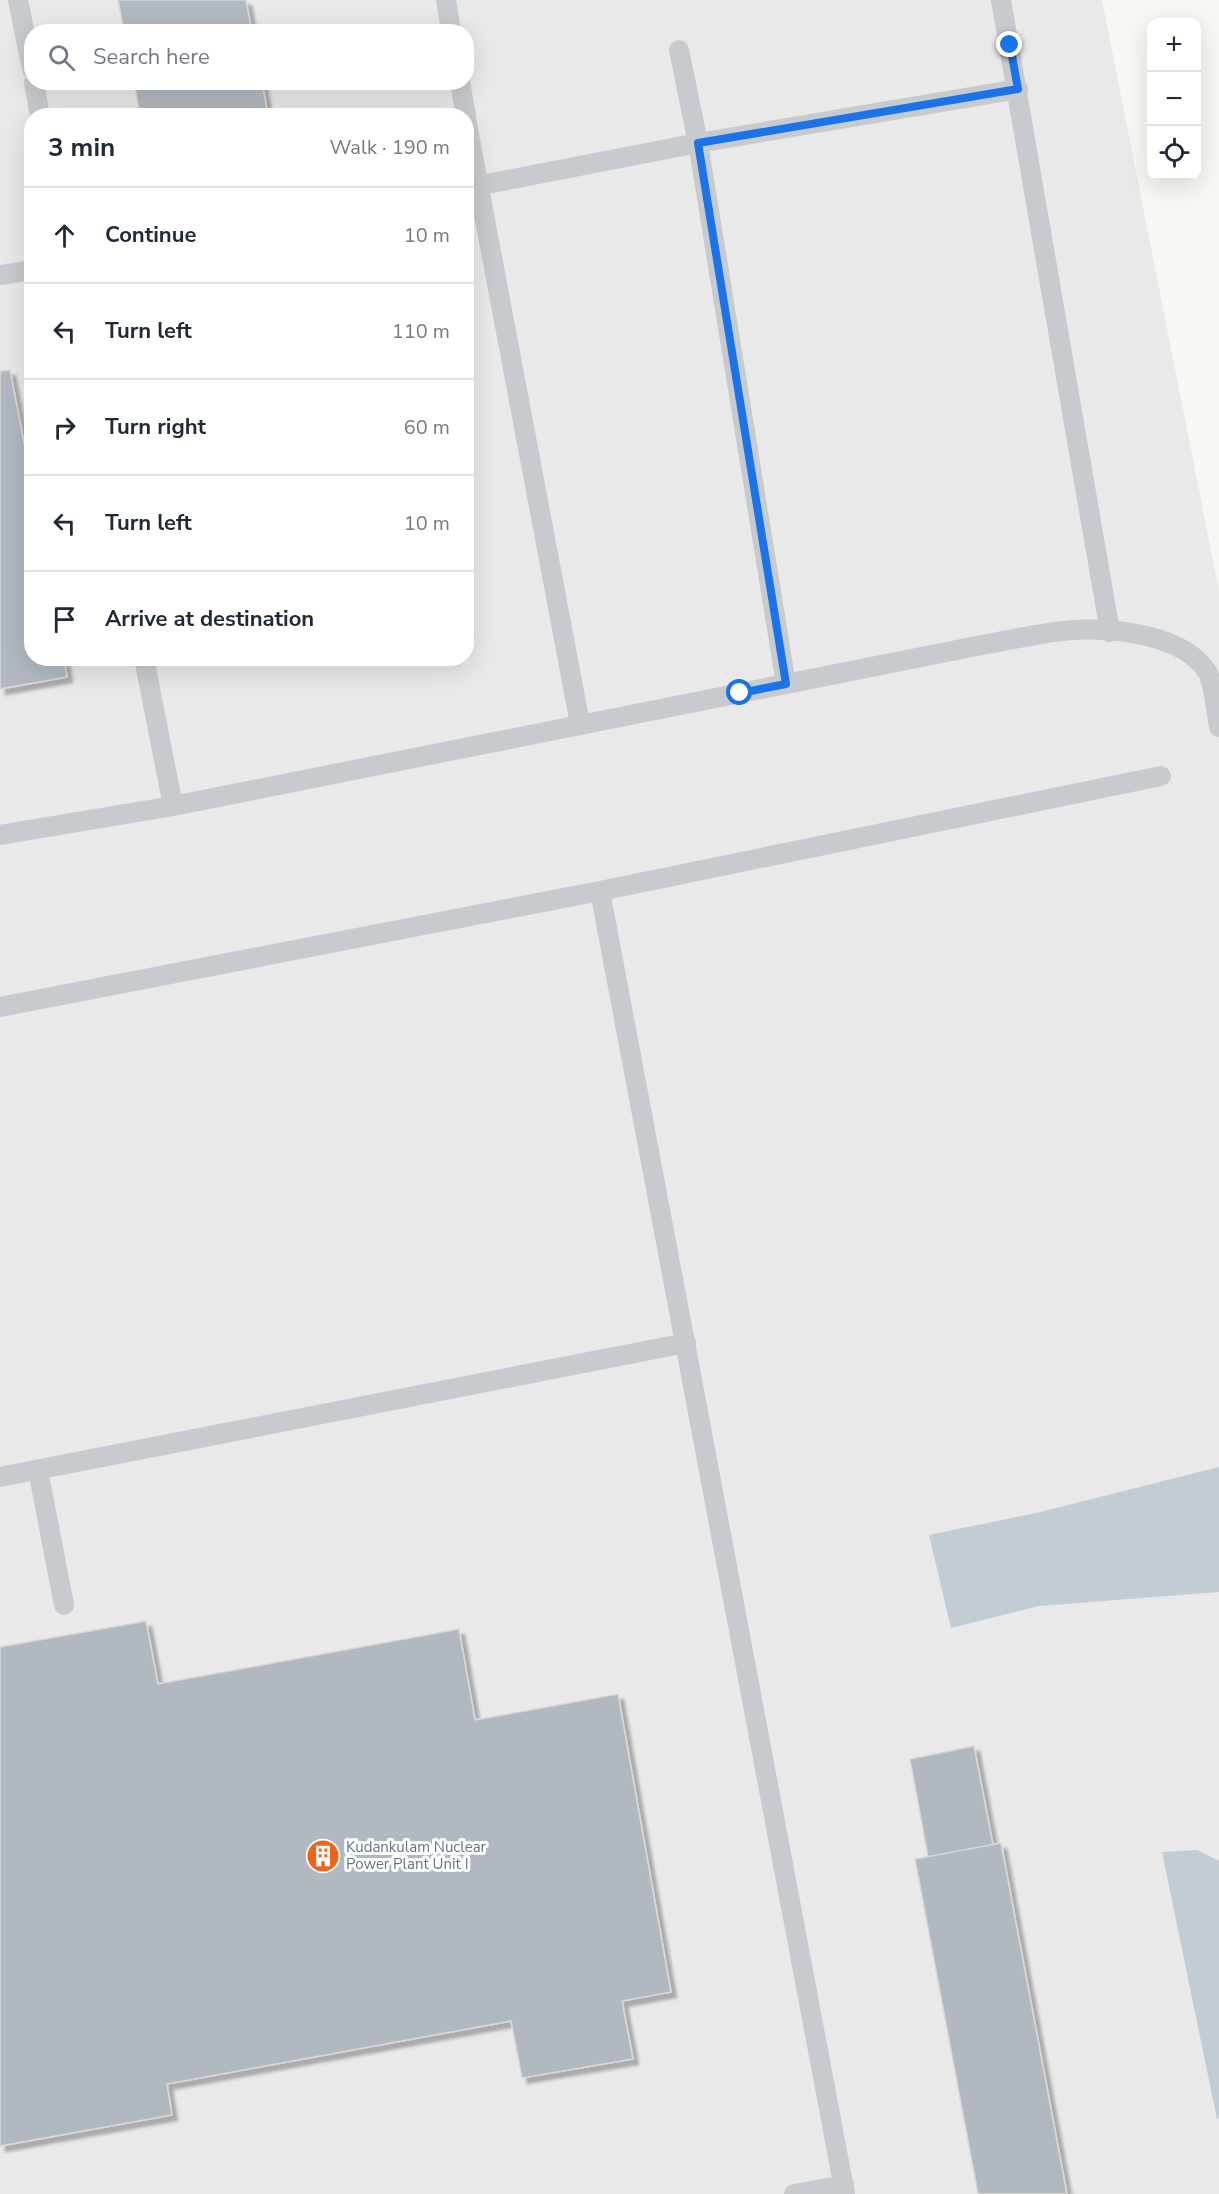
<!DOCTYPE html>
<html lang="en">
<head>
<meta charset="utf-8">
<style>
	body { margin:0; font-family:"Nunito Sans",sans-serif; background:#f6f6f7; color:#1f2937 }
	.controls { position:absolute; right:18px; top:18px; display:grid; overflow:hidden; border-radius:12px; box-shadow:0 6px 24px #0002 }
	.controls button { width:54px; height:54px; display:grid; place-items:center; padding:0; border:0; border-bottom:2px solid #e0e1e3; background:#fff; color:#1f2937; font:30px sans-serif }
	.stop { position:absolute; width:18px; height:18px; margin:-14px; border:4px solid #1a73e8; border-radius:50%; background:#fff }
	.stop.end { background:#1a73e8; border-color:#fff; box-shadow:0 2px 6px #0008 }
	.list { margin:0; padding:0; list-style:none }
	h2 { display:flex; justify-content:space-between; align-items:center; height:78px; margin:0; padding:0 24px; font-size:26px }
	h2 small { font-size:20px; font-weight:400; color:#747a83 }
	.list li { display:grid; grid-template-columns:39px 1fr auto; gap:18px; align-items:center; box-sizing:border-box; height:96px; padding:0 24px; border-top:2px solid #e0e1e3 }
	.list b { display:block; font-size:22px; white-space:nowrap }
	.list em { font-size:20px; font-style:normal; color:#747a83 }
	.icon { flex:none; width:33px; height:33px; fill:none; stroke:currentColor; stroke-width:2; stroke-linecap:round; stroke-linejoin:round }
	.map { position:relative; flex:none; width:1219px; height:2194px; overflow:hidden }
	.search { position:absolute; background:#fff; box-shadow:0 6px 24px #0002; left:24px; top:24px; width:450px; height:66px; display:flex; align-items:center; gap:15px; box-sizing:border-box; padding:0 21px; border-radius:24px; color:#747a83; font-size:22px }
	.panel { position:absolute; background:#fff; box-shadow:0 6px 24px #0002; left:24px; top:108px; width:450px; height:558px; border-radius:24px }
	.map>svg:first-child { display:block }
	.built { fill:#e8e9e8; fill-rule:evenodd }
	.water { fill:#c3ccd2 }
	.building { fill:#b1b8bf; stroke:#d9d9d7; stroke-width:1.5; filter:url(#shadow) }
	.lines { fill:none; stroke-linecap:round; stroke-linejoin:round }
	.lane { stroke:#c7cace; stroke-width:20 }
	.route { stroke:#1a73e8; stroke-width:8 }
	.labels { text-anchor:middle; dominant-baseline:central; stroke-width:6; stroke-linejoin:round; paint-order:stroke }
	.poi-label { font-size:15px; fill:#647488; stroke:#fff; text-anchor:start }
</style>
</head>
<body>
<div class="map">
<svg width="1219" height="2194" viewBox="0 0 1219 2194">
	<defs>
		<filter id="shadow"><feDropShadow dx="5.5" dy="5.5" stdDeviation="1.5" flood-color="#0004"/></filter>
	</defs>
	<rect width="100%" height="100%" fill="#f7f8f4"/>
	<path class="built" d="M0 0H1102L1219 591V2194H0ZM32 32H466V82H32ZM32 116H466V658H32Z"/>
	<g class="water">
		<path d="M1219 1467V1592L1039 1606 951 1628 929 1535 1036 1513Z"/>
		<path d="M1197 1850 1219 1861V2118L1217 2119 1162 1852Z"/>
	</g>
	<g class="building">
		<path d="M118 0H246L252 32H124Z"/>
		<path d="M134 82H262L268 116H140Z"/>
		<path d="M10 370 32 485V658H64L67 677 0 689V371Z"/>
		<path d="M146 1621 158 1684 459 1629 475 1720 618 1694 671 1992 622 2001 633 2059 522 2078 511 2021 167 2084 172 2115 0 2146V1647Z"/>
		<path d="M974 1746 993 1845 928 1857 910 1759Z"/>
		<path d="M1001 1843 1067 2194H978L915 1859Z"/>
	</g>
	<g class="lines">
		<g class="lane">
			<path d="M18 0 32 69"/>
			<path d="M446 0 451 32"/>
			<path d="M1001 0 1110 632"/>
			<path d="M679 50 698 143 786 684"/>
			<path d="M34 82 40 116"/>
			<path d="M460 82 466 116"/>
			<path d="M466 119 580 724"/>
			<path d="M466 188 698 143 1018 89"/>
			<path d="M0 275 32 270"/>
			<path d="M144 658 173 806"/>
			<path d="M0 835 173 806 987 644C1015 639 1045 632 1073 630 1115 628 1184 634 1208 673 1213 682 1217 715 1219 727"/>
			<path d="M600 891 845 2194"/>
			<path d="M0 1007 600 891 1161 776"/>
			<path d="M38 1470 64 1605"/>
			<path d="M0 1477 686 1343"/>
			<path d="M794 2194 844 2185"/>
		</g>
	</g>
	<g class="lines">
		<path class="route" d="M740 693 786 684 698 143 1018 89 1010 45"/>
	</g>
	<defs>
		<g id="building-disc" transform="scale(1.725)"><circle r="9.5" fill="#f1651a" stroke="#fff"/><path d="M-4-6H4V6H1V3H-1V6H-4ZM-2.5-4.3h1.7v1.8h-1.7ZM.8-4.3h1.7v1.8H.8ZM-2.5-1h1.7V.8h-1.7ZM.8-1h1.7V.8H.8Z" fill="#fff"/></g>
	</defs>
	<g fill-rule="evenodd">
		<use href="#building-disc" x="323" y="1856"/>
	</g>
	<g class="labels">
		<g class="poi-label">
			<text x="346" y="1847">Kudankulam Nuclear<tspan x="346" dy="17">Power Plant Unit I</tspan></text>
		</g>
	</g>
</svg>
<div class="controls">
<button>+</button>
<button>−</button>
<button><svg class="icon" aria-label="locate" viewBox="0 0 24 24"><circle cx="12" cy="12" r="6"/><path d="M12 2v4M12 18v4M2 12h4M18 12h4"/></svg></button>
</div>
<div class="stop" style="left:740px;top:693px"></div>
<div class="stop end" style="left:1010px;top:45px"></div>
<div class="search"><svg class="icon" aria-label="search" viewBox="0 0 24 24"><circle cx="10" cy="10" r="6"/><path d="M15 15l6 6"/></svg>Search here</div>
<section class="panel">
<h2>3 min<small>Walk · 190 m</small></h2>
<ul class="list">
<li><svg class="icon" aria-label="ahead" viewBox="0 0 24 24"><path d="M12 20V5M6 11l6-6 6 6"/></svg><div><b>Continue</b></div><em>10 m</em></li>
<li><svg class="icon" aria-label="left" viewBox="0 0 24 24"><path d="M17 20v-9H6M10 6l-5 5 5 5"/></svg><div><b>Turn left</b></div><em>110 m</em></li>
<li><svg class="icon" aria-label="right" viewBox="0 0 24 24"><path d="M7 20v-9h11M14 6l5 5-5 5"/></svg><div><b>Turn right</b></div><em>60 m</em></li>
<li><svg class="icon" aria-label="left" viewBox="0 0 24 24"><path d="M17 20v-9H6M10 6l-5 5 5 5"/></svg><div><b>Turn left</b></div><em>10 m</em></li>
<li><svg class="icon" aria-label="arrive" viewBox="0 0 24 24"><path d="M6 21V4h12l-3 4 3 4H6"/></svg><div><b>Arrive at destination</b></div></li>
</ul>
</section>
</div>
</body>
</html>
